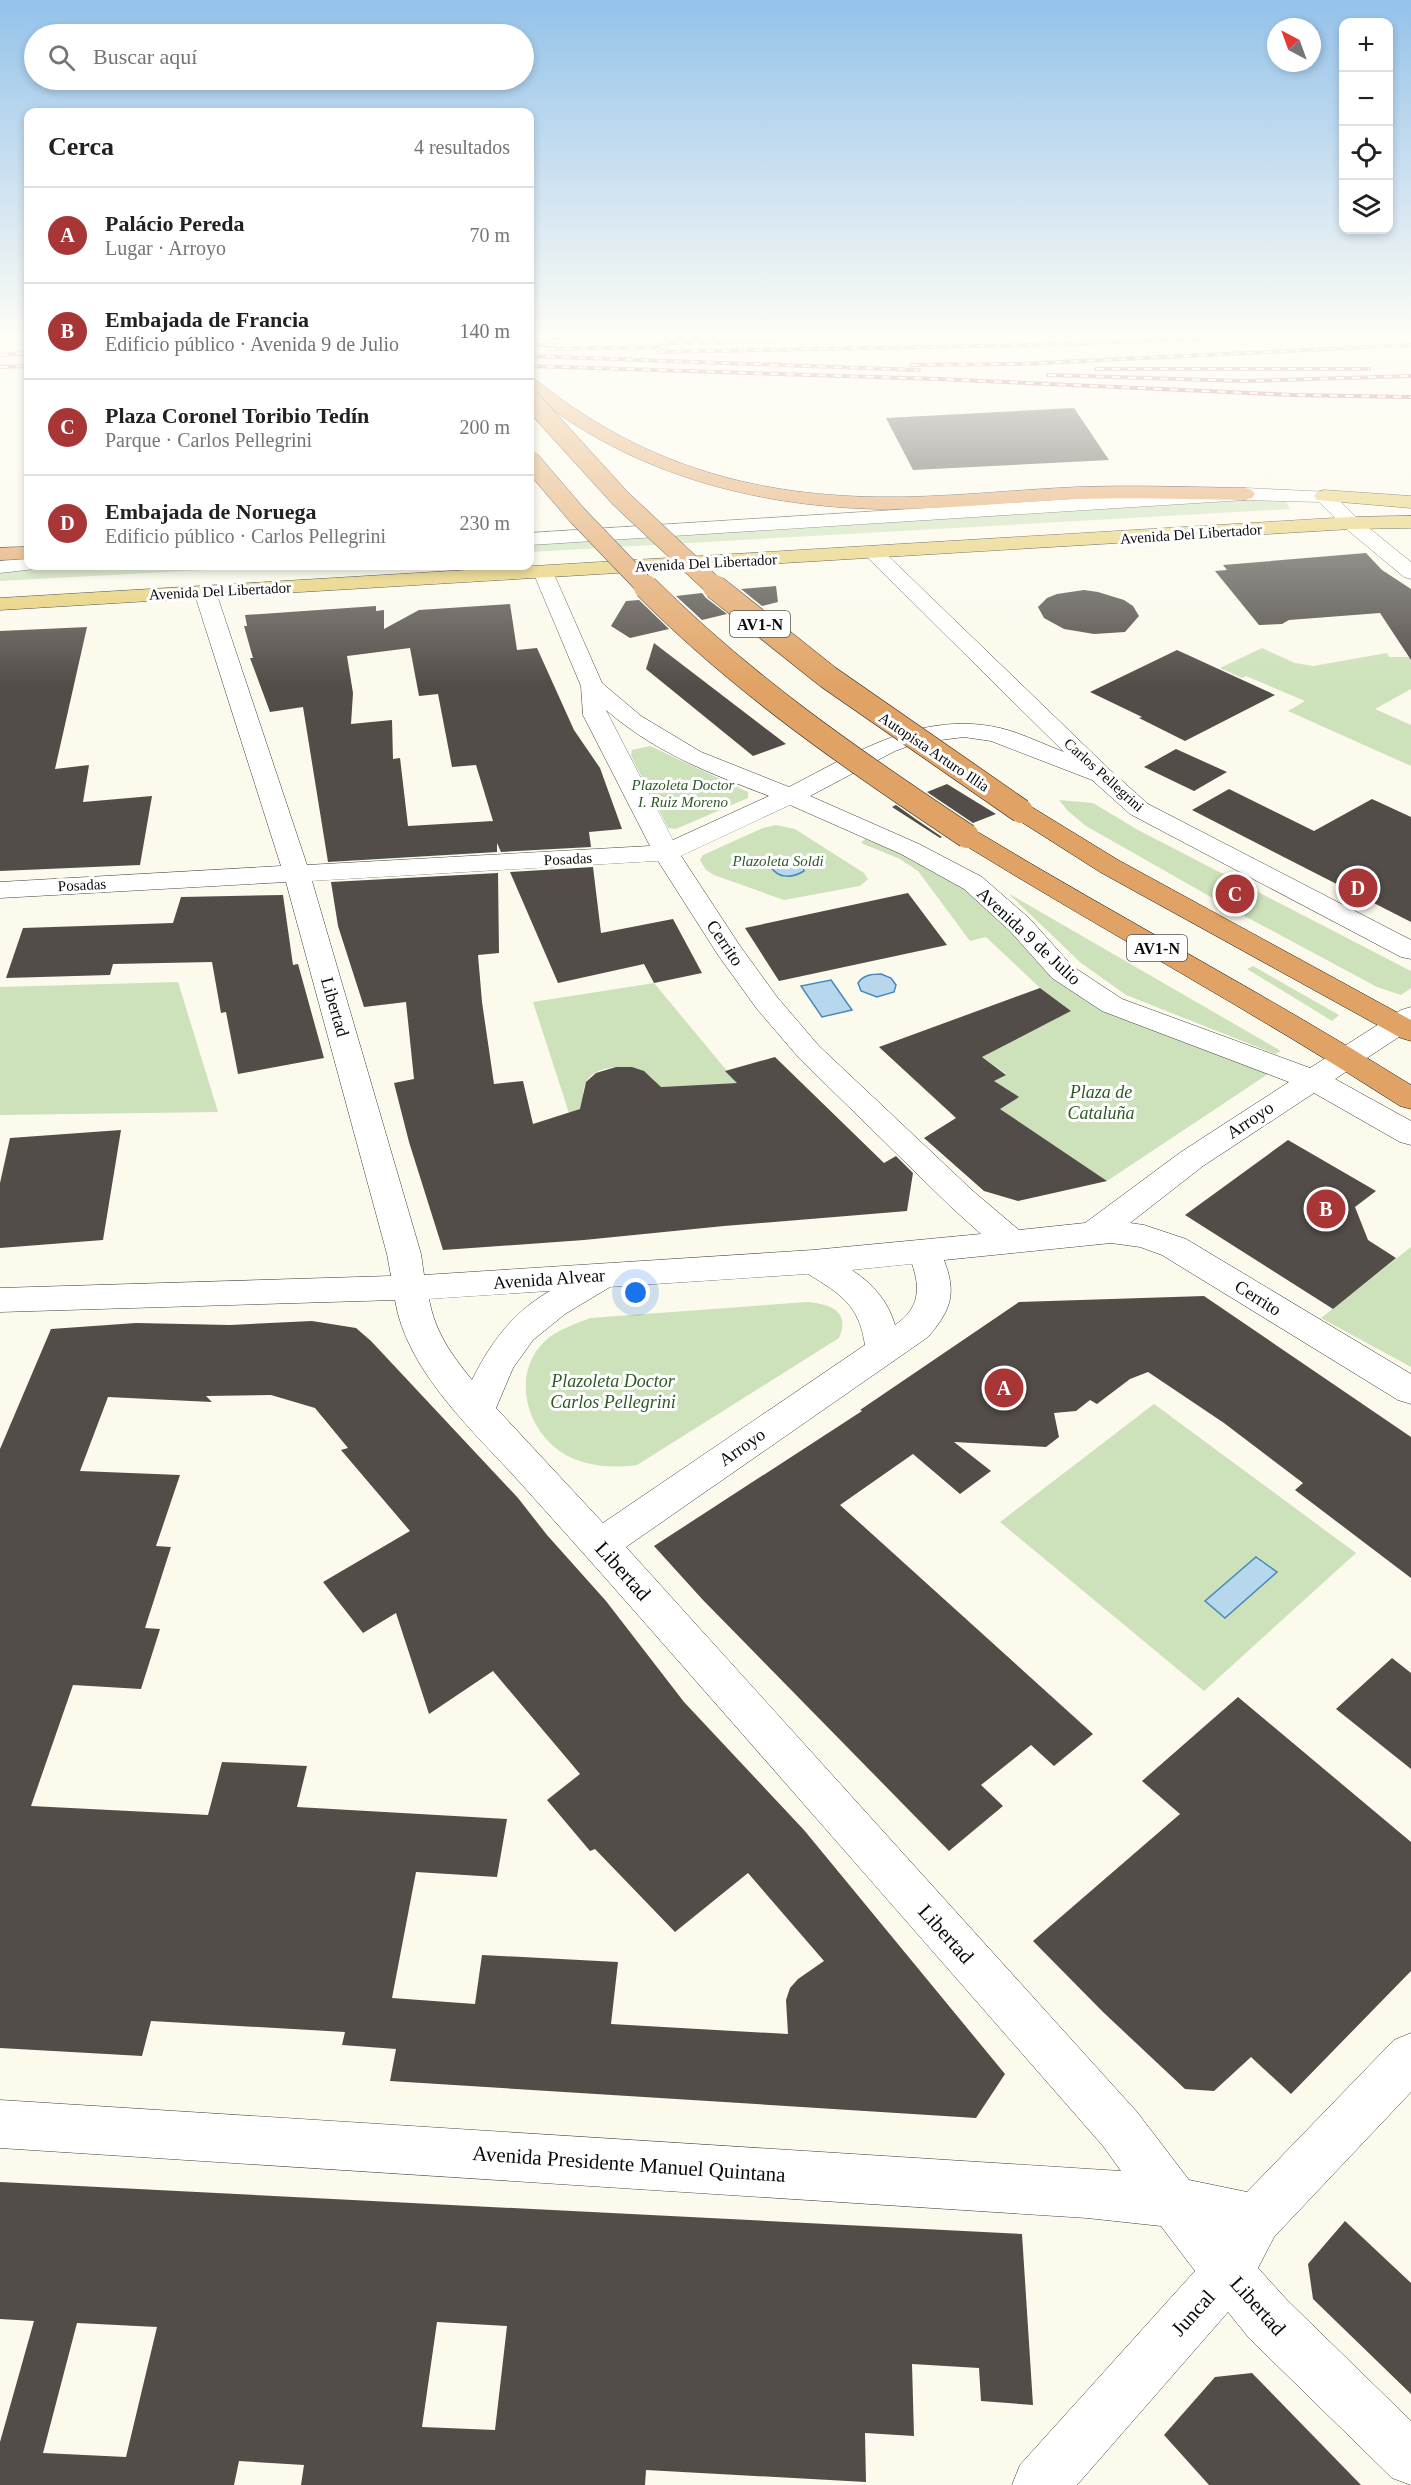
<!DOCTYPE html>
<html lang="es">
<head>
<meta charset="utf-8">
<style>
	body { margin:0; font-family:Georgia,serif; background:#f6f6f6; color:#202124 }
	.controls { position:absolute; right:18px; top:18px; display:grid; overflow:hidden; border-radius:12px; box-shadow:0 3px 9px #0003 }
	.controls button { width:54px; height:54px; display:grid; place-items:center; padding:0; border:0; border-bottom:2px solid #e0e0e0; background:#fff; color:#202124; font:30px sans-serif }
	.compass { position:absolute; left:1267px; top:18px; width:54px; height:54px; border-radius:50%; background:#fff; box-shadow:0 3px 9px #0003; rotate:319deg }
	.you { position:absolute; left:636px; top:1293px; width:21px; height:21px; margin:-15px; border:4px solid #fff; border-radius:50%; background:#1a73e8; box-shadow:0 0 0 9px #1a73e833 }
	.badge { display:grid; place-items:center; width:39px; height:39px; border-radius:50%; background:#a83637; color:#fff; font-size:20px; font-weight:700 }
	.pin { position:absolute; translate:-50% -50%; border:3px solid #fff; box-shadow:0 2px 6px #0006 }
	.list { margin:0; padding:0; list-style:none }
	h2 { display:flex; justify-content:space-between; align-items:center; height:78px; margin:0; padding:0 24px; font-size:26px }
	h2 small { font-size:20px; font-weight:400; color:#757577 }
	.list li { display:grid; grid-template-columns:39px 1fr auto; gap:18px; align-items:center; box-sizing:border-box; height:96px; padding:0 24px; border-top:2px solid #e0e0e0 }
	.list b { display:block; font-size:22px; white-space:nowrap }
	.list p { margin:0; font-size:20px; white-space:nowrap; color:#757577 }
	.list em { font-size:20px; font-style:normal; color:#757577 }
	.icon { flex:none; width:33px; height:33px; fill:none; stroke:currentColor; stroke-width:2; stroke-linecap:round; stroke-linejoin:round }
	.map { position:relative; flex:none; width:1411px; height:2485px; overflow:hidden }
	.search { position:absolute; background:#fff; box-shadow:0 3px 9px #0003; left:24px; top:24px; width:510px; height:66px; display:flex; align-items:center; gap:15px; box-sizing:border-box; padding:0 21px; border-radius:33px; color:#757577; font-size:22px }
	.panel { position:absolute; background:#fff; box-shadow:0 3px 9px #0003; left:24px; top:108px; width:510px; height:462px; border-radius:12px }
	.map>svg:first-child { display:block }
	.green { fill:#cde2ba }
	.water { fill:#b7d7ed; stroke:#4888ba; stroke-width:1.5 }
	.building { fill:#524d49; fill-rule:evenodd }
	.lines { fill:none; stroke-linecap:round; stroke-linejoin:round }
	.minor-casing { stroke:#3e3e3e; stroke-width:1 }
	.major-casing { stroke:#1c1c1c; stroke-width:1 }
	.highway-casing { stroke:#1c1c1c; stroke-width:1 }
	.minor { fill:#fff; fill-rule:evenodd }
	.major { fill:#e6ce72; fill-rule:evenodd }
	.highway { fill:#e1a365; fill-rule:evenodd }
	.rail-casing { stroke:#a83637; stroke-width:4 }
	.rail { stroke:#fff; stroke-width:2; stroke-dasharray:8; stroke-linecap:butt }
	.highway-bridge-far1-casing { stroke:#1c1c1c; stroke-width:20; stroke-linecap:butt }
	.highway-bridge-casing { stroke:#1c1c1c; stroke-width:25; stroke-linecap:butt }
	.highway-bridge-far1 { stroke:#e1a365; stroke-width:19 }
	.highway-bridge { stroke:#e1a365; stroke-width:24 }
	.labels { text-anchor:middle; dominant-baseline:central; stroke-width:6; stroke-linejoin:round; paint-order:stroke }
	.far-street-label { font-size:15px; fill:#0b0b0b; stroke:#fff }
	.far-park-label { font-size:15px; font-style:italic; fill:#2d5925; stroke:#fff }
	.shield { fill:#fff; stroke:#545454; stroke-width:1.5 }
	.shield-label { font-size:16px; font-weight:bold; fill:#0b0b0b }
	.street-label { font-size:18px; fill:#0b0b0b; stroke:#fff }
	.park-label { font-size:18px; font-style:italic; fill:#2d5925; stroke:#fff }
	.near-street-label { font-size:21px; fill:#0b0b0b; stroke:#fff }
</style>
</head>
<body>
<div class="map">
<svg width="1411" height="2485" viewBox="0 0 1411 2485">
	<rect width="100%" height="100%" fill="#fcfaec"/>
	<g class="green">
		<path d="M1284 498 1290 509 530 552V541Z"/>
		<path d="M94 566H277L0 581V571Z"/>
		<path d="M1262 648 1295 663 1313 666 1387 653 1389 657H1411V689L1375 709 1411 725V766L1288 711 1305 701 1246 676 1242 678 1220 668Z"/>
		<path d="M650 746 748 792V798L676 829 668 828 631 756 632 750Z"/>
		<path d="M1059 800 1093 803 1138 830 1411 971V988L1401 995 1377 987 1239 913 1086 826 1068 811Z"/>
		<path d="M776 825 795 829 864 873 868 879 860 886 784 900 714 875 706 870 700 860 703 855 763 828Z"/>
		<path d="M865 839 906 855 953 879 1107 1012 1146 1028 1190 1040 1271 1072 1107 1181 1000 1109 994 1081 1006 1074 982 1057 1071 1011 1040 988 986 937 970 941 918 871 900 859 861 843Z"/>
		<path d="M1008 893 1281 1051 1275 1054 1126 995 1081 963Z"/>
		<path d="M1253 966 1339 1015 1332 1021 1247 969Z"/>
		<path d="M178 982 218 1112 0 1115V987Z"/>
		<path d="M654 983 737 1083 658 1087C649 1062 595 1060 585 1084 582 1092 583 1100 584 1108L569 1113 533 1002Z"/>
		<path d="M1411 1247V1367L1321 1318Z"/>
		<path d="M807 1302C830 1304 851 1311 839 1338L637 1465C614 1468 591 1467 570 1457 527 1436 509 1375 545 1341 557 1330 575 1324 590 1318Z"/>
		<path d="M1154 1404 1356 1553 1204 1691 1000 1522Z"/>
	</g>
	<g class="water">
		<path d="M788 858 802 862 804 871C793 878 778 879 771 867L774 861Z"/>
		<path d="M881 974 891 978 896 985 894 992 877 997 861 991 858 983C863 975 872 974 881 974Z"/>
		<path d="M831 980 852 1010 822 1017 801 986Z"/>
		<path d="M1256 1557 1277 1572 1225 1618 1205 1601Z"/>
	</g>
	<g class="building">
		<path d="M1074 408 1109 460 913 470 886 418Z"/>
		<path d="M1366 553 1382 570 1411 589V660L1380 613 1289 620 1282 624 1259 625 1215 571 1227 570 1223 565Z"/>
		<path d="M776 586 778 602 762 606 741 589Z"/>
		<path d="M1084 590 1098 592 1124 600 1133 606 1139 616 1125 632 1094 634 1064 629 1044 618 1038 607 1047 598 1057 594Z"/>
		<path d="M702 593 706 598 727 614 702 620 676 596Z"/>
		<path d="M639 600 669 629 630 638 611 626 626 601Z"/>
		<path d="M510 604 517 650 537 648 574 730 600 768 622 829 589 832 591 847 501 852 497 843V852L328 862 303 707 270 712 250 658H253L244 626H247L245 615 376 606V611L384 610V629L419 610ZM410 648 419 696 438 694 452 767 476 765 493 821 408 826 400 758 393 759 392 720 351 724 353 693 347 656Z"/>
		<path d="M87 627 55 769 89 765 83 802 152 796 140 865 0 871V631Z"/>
		<path d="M654 643 786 744 753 756 646 669Z"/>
		<path d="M1177 650 1275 695 1185 741 1139 718 1142 717 1090 692Z"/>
		<path d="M1176 749 1227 772 1194 791 1144 767Z"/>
		<path d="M947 784 996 814 973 823 927 792Z"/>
		<path d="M1229 789 1314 831 1372 799 1411 817V922L1192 810Z"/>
		<path d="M896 805 917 820 942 837 940 838 892 807Z"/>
		<path d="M593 867 601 933 673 919 702 973 654 983 644 964 558 983 510 872Z"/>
		<path d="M498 873 499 953 478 955 482 1002 494 1084 523 1081 533 1124 580 1109 586 1082 596 1073 616 1067H632L644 1071 661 1087 737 1083 725 1071 775 1057 884 1163 896 1156 913 1173 907 1211 724 1226 584 1240 443 1250 409 1142 394 1083 414 1079 406 1002 364 1007 338 926 331 882Z"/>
		<path d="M908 893 947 945 779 981 745 928Z"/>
		<path d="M283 895 293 965 298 964 324 1058 238 1074 226 1012 221 1013 212 962 113 964 110 975 6 978 23 928 173 923 181 897Z"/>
		<path d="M1040 988 1071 1011 982 1057 1006 1075 994 1081 1019 1097 1000 1109 1107 1181 1018 1201 984 1191 924 1138 956 1118 879 1047Z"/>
		<path d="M121 1130 103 1240 0 1248V1183L10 1138Z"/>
		<path d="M1288 1140 1376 1191 1355 1207 1368 1240 1396 1258 1333 1309 1185 1215Z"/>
		<path d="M1204 1296 1411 1437V1578L1295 1490 1303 1483 1224 1423 1148 1372 1130 1379 1097 1404 1090 1400 1076 1411 1054 1413 1059 1437 1046 1447 954 1442 991 1471 960 1494 913 1454 840 1505 1093 1734 1054 1766 1031 1745 981 1785 1003 1806 949 1851 702 1599 654 1546 862 1411 860 1410 1019 1302Z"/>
		<path d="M312 1321 356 1328 371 1341 518 1498 547 1535 606 1601 684 1702 804 1830 1005 2074 976 2118 390 2081 396 2049 342 2045 345 2032 151 2021 142 2056 0 2048V1449L51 1329 136 1323 230 1325ZM271 1395 315 1408 348 1448 341 1450 410 1531 323 1582 363 1633 396 1613 429 1714 493 1671 580 1774 547 1800 590 1851 595 1849 675 1932 748 1873 824 1961 798 1979 790 1988 786 2000 788 2034 611 2024 618 1962 482 1955 475 2004 392 1998 416 1872 497 1877 507 1819 297 1807 307 1766 222 1762 208 1815 31 1806 73 1685 141 1689 160 1629 145 1628 171 1547 156 1546 180 1475 80 1471 108 1397 212 1402 206 1396Z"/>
		<path d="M1392 1658 1411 1673V1769L1336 1709Z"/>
		<path d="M1238 1697 1411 1842V1971L1291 2094 1251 2057 1214 2091 1185 2089 1103 2012 1033 1941 1180 1814 1142 1781Z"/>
		<path d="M0 2182 1022 2234 1033 2405 981 2401 979 2368 912 2364 914 2436 865 2433 866 2482 646 2470 645 2485H301L304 2465 239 2461 234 2485H0V2442L34 2321 0 2319ZM437 2322 507 2326 495 2430 422 2427ZM77 2323 157 2327 126 2457 43 2453Z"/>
		<path d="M1345 2221 1411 2283V2394L1313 2299 1308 2264Z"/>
		<path d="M1252 2373 1361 2485H1209L1164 2435 1215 2377Z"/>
	</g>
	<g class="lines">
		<g class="minor-casing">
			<g id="minor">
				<path d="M1245 488 1331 492 1358 519 1411 562V579L1404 577 1344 527 1319 502 1245 500 530 545V533Z"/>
				<path d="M874 547 881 549 1110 770 1148 804 1411 940V959L1401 957 1130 814 1092 780 991 741 964 737 917 743 895 751 810 796 919 844 982 877 1030 919 1072 966 1122 999 1310 1068 1401 1010 1411 1007V1029L1335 1079 1411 1121V1145L1400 1142 1314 1093 1203 1166 1130 1223 1144 1225 1186 1239 1411 1374V1404L1398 1400 1162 1255 1140 1247 1111 1243 944 1260C957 1294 951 1310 928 1337L626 1547 1137 2112 1189 2180 1247 2192 1394 2040 1411 2033V2092L1274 2237 1258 2268 1287 2300 1411 2421V2485L1392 2478 1249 2338 1228 2312 1077 2485H1012L1020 2465 1195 2271 1161 2226 1087 2218 0 2148V2100L1121 2171 1103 2146C943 1963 783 1780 623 1598 587 1557 551 1517 515 1477 470 1428 406 1369 395 1300L0 1312V1288L391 1276 387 1254 286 882 0 898V882L281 866 194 592 197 587 205 586 213 587 216 592 307 865 650 846 583 715 581 686 533 572 536 568 543 566 550 568 553 572 602 683 641 716 701 752 789 787C855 753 922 710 1000 728 1021 733 1043 744 1064 752L867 557 864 553 867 549ZM606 710C656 753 709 773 769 796L673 840ZM790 805 901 854 964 889 1010 931 1052 978 1102 1011 1289 1082 1181 1152 1085 1223 1019 1230 973 1191 819 1046 777 997 740 946 681 856ZM658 861 718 955 757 1009 799 1058 951 1207 981 1234 813 1250 424 1275 421 1254 312 881ZM912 1264C921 1289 919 1309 895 1325 888 1301 873 1284 852 1270ZM808 1274C841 1294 859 1305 865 1345L603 1523 496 1408 513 1368 533 1340 565 1314 610 1287ZM550 1291C513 1312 491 1342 472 1380 451 1354 435 1332 429 1299Z"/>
				<path d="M28 559V566H38L35 569 0 573V561Z"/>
			</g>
		</g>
		<g class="major-casing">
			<g id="major">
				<path d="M1324 490 1411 496V508L1317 500 1314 496 1317 492Z"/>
				<path d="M1411 516V528L1351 529 0 610V598L1351 517Z"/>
			</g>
		</g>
		<g class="highway-casing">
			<g id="highway">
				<path d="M530 379 536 380C638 462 747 495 877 497 944 498 1010 490 1077 487 1133 485 1189 487 1245 488L1252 490 1255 494 1252 498 1245 500C1189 499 1133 497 1077 499 1010 502 943 510 877 509 751 506 627 472 530 392Z"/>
				<path d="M28 547V559L0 560V548Z"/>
				<path d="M1021 803 1030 806 1118 860 1411 1020V1041L1401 1038 1100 872 1012 816 1008 811 1012 806Z"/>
				<path d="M967 828 976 831C1120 918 1269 996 1411 1085V1109L1400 1106C1256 1013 1104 931 958 841L954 836 958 831Z"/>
			</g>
		</g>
		<use href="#minor" class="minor"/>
		<use href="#major" class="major"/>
		<use href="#highway" class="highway"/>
		<g class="rail-casing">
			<g id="rail">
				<path d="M544 339 571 338"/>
				<path d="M659 343 773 342"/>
				<path d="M530 345H554"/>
				<path d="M547 349 667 347"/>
				<path d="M658 352 1027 345 1226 338"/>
				<path d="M0 355 28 353"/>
				<path d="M530 356 919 370"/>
				<path d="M911 365 1019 364 1411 345"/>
				<path d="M530 366 938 379 1294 395 1411 397"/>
				<path d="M0 367 28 366"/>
				<path d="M1096 369H1369"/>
				<path d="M1048 375 1245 381 1411 376"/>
			</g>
		</g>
		<use href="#rail" class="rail"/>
		<g class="highway-bridge-far1-casing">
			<g id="highway-bridge-far1">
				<path d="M530 399 620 498 717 589"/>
				<path d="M530 460 577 515 648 589"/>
			</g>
		</g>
		<g class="highway-bridge-casing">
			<g id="highway-bridge">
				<path d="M646 587C742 684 854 761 967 836"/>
				<path d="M715 587 828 677 1021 811"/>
			</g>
		</g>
		<use href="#highway-bridge-far1" class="highway-bridge-far1"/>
		<use href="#highway-bridge" class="highway-bridge"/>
	</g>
	<linearGradient id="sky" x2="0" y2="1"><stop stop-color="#94c2ea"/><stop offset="0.49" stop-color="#fefdf6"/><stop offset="1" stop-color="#fefdf6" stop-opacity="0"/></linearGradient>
	<rect width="1411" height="686" fill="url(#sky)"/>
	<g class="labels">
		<g class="far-street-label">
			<text transform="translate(1191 534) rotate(-4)">Avenida Del Libertador</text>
			<text transform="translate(706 563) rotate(-3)">Avenida Del Libertador</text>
			<text transform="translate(220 591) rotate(-3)">Avenida Del Libertador</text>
			<text transform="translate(934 752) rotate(34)">Autopista Arturo Illia</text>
			<text transform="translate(1104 775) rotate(42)">Carlos Pellegrini</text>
			<text transform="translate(568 859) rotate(-3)">Posadas</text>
			<text transform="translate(82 885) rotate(-3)">Posadas</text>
		</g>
		<g class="far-park-label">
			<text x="683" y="785">Plazoleta Doctor<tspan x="683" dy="17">I. Ruiz Moreno</tspan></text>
			<text x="778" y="861">Plazoleta Soldi</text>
		</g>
		<g class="shield">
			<rect x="730" y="611" width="60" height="26" rx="4.5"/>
			<rect x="1127" y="935" width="60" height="26" rx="4.5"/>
		</g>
		<g class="shield-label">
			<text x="760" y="624">AV1-N</text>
			<text x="1157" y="948">AV1-N</text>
		</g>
		<g class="street-label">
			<text transform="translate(1029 936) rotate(43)">Avenida 9 de Julio</text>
			<text transform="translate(725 943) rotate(56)">Cerrito</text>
			<text transform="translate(335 1007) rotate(74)">Libertad</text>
			<text transform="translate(1250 1120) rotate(-34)">Arroyo</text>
			<text transform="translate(549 1279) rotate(-4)">Avenida Alvear</text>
			<text transform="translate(1258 1298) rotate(32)">Cerrito</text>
			<text transform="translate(742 1447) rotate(-35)">Arroyo</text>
		</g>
		<g class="park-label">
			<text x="1101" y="1092">Plaza de<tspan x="1101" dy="21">Cataluña</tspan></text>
			<text x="613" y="1381">Plazoleta Doctor<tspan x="613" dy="21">Carlos Pellegrini</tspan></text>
		</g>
		<g class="near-street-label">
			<text transform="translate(623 1571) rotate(48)">Libertad</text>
			<text transform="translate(946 1934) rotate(48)">Libertad</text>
			<text transform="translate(629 2164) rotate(4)">Avenida Presidente Manuel Quintana</text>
			<text transform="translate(1258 2306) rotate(48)">Libertad</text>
			<text transform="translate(1193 2313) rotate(-48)">Juncal</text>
		</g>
	</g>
</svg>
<div class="controls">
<button>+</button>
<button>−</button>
<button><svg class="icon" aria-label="locate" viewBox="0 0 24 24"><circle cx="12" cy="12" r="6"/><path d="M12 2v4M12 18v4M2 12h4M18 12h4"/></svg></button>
<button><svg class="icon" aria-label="layers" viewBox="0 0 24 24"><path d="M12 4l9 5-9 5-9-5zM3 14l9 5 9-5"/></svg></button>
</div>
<svg class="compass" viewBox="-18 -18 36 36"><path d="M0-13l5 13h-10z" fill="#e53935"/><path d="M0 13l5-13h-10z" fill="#757577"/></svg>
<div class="you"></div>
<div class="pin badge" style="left:1004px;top:1388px">A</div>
<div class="pin badge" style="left:1326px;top:1209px">B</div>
<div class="pin badge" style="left:1235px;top:894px">C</div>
<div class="pin badge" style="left:1358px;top:888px">D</div>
<div class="search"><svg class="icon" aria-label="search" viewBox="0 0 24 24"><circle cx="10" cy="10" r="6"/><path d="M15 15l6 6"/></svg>Buscar aquí</div>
<section class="panel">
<h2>Cerca<small>4 resultados</small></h2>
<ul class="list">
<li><span class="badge">A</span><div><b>Palácio Pereda</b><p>Lugar · Arroyo</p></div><em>70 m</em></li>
<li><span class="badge">B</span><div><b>Embajada de Francia</b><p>Edificio público · Avenida 9 de Julio</p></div><em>140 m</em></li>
<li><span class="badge">C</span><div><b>Plaza Coronel Toribio Tedín</b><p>Parque · Carlos Pellegrini</p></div><em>200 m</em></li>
<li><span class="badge">D</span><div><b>Embajada de Noruega</b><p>Edificio público · Carlos Pellegrini</p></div><em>230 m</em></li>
</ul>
</section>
</div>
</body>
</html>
